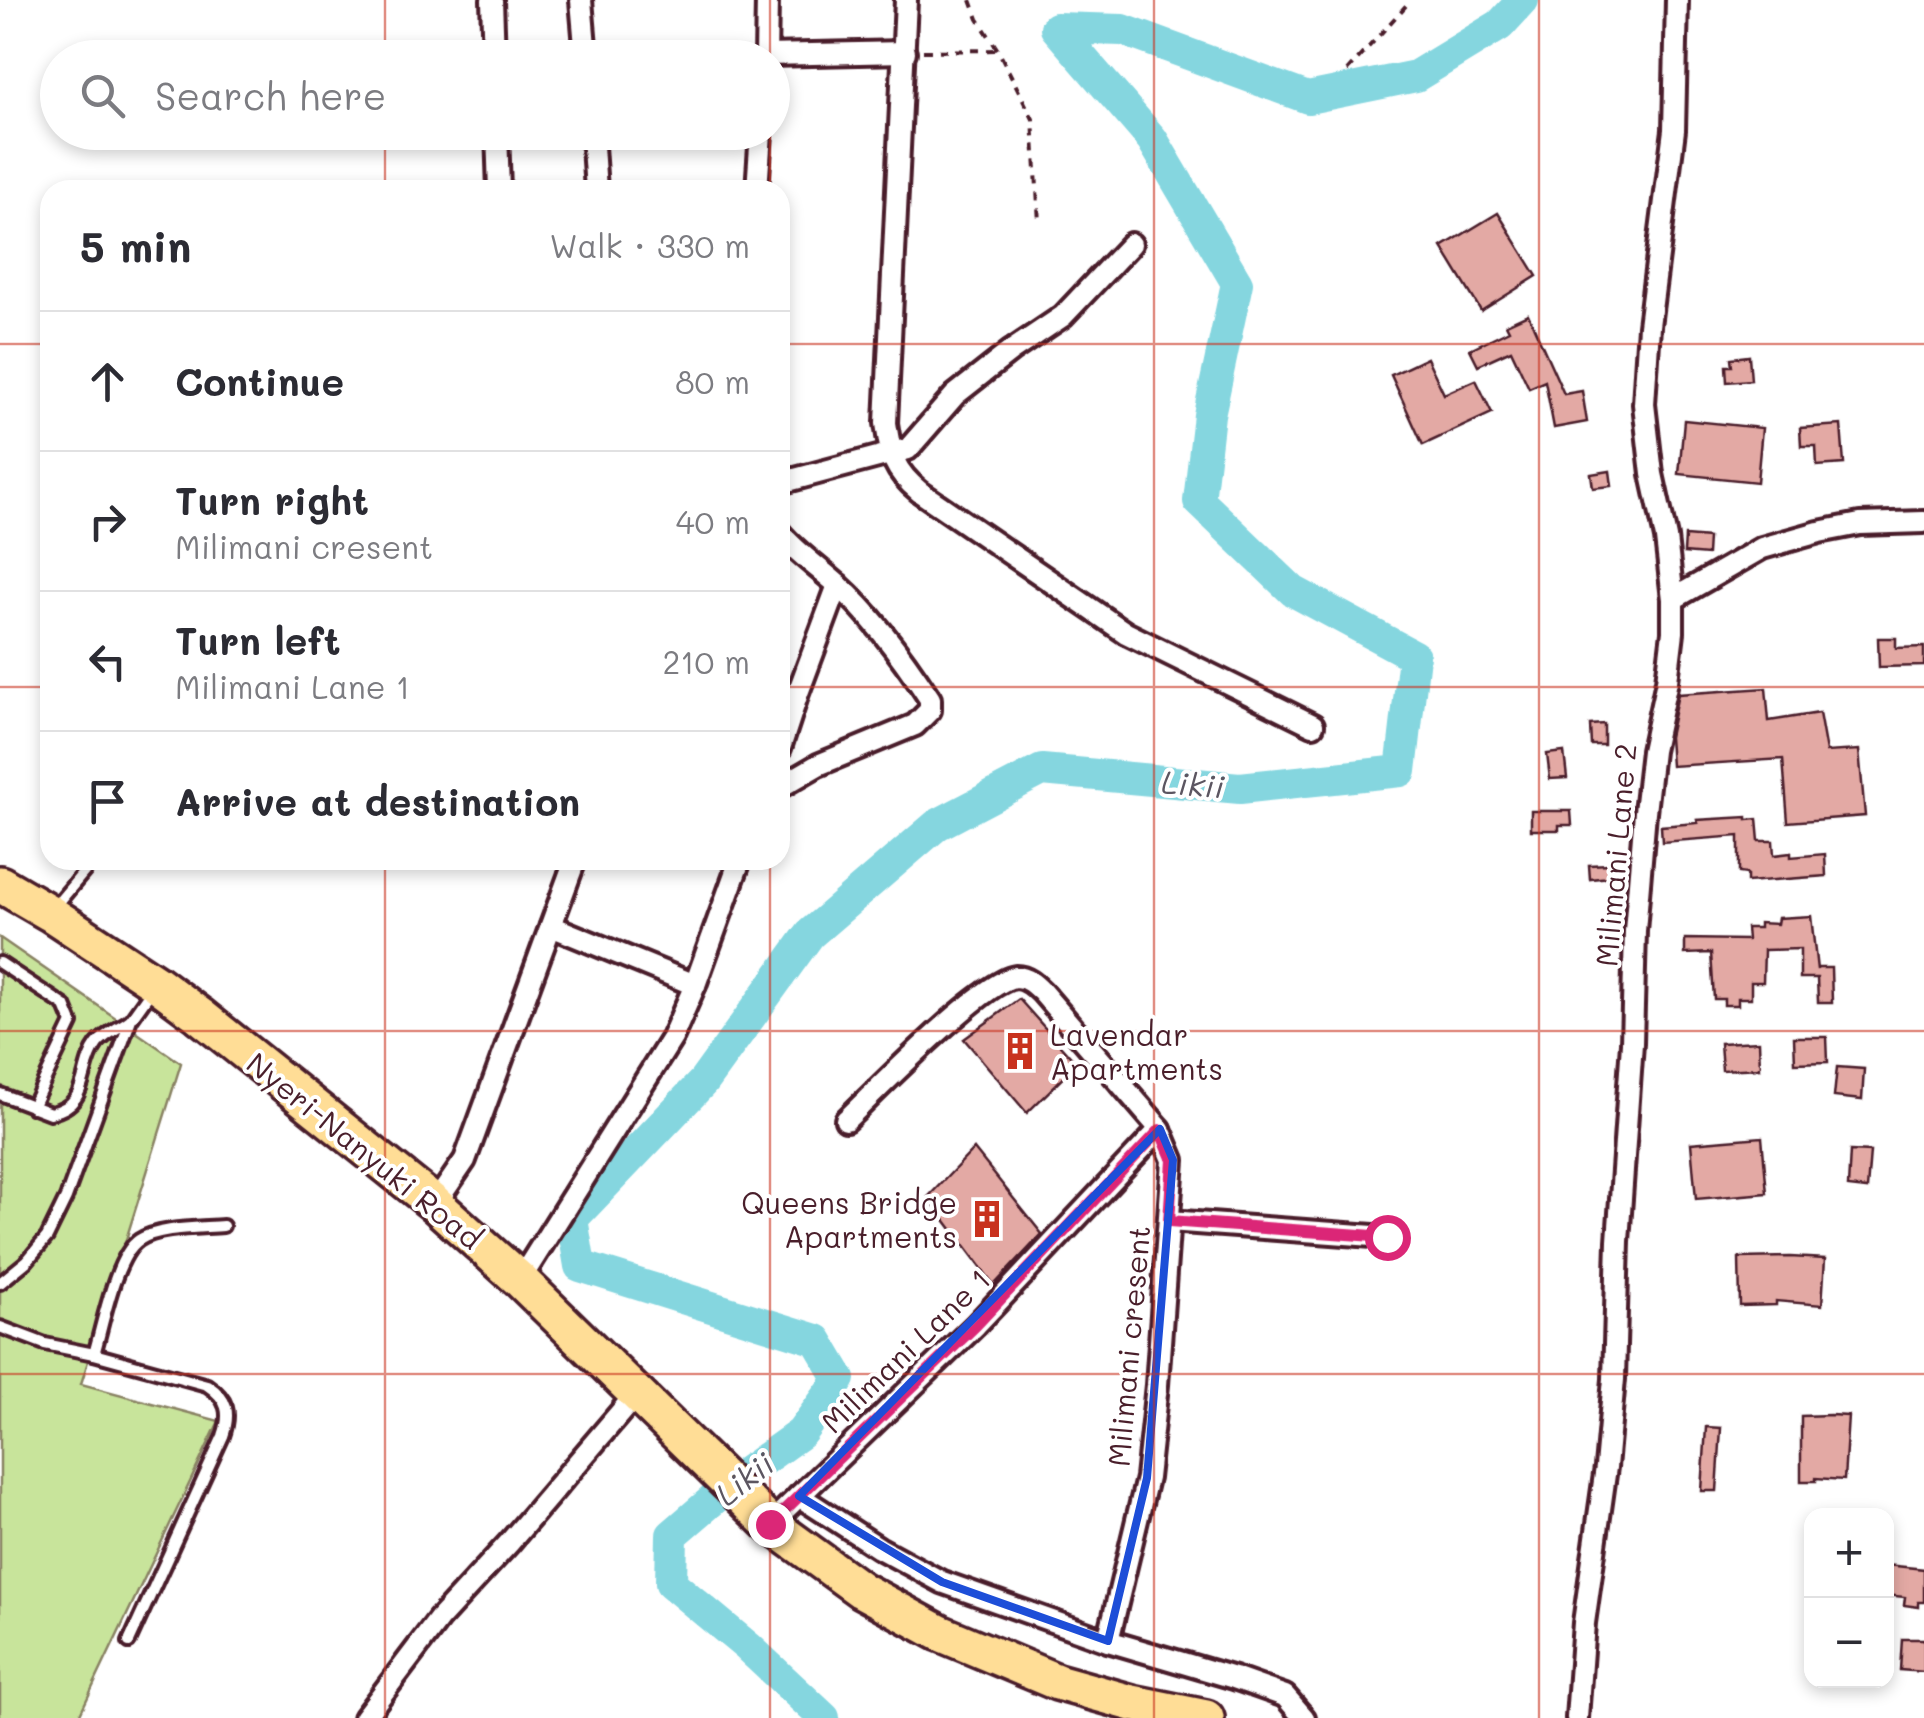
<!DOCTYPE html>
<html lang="en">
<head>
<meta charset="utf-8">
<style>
	body { margin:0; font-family:Mali,sans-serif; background:#f7f7f7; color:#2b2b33 }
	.controls { position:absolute; right:30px; bottom:30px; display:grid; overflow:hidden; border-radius:20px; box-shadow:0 5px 15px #0003 }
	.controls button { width:90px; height:90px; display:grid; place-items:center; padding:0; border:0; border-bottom:2px solid #e1e1e2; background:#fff; color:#2b2b33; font:50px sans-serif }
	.stop { position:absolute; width:30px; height:30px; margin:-22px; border:8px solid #db2777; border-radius:50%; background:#fff }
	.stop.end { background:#db2777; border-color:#fff; box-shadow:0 2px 10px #0008 }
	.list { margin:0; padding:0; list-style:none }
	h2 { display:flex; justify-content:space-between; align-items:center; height:130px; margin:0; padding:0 40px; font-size:42px }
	h2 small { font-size:32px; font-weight:400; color:#7c7c81 }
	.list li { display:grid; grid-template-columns:65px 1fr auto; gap:30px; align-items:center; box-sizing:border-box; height:140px; padding:0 40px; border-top:2px solid #e1e1e2 }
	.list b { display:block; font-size:38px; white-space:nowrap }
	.list p { margin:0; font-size:32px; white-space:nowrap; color:#7c7c81 }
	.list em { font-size:32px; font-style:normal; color:#7c7c81 }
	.icon { flex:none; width:55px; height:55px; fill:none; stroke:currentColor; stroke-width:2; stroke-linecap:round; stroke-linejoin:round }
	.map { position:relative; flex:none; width:1924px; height:1718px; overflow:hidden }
	.search { position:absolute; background:#fff; box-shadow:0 5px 15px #0003; left:40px; top:40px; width:750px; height:110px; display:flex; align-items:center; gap:25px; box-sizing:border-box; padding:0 35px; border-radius:55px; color:#7c7c81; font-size:38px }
	.panel { position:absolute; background:#fff; box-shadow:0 5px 15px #0003; left:40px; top:180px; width:750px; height:690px; border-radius:30px }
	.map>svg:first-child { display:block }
	.green { fill:#c8e49b; stroke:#898263; stroke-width:2.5 }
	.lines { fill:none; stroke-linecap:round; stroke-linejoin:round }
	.river { stroke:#85d6df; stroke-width:32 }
	.building { fill:#e3a9a4; stroke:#4a1f2b; stroke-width:2.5 }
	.service-casing { stroke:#4a1f2b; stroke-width:18 }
	.minor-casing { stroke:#4a1f2b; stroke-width:28 }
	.trunk-casing { stroke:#4a1f2b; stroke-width:42 }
	.path { stroke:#4a1f2b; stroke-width:4; stroke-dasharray:8 8; stroke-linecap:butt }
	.service { stroke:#fff; stroke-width:10 }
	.minor { stroke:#fff; stroke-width:20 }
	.trunk { stroke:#ffdd96; stroke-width:35 }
	.route { stroke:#db2777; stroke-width:12 }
	.marked { fill:none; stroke:#1d4ed8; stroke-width:8; stroke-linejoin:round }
	.grid { fill:none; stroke:#c8321e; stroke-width:2.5; stroke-opacity:0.55 }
	.labels { text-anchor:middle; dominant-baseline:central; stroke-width:8; stroke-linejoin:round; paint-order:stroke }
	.street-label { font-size:30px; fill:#4a1f2b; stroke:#fff }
	.poi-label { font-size:30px; fill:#4a1f2b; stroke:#fff; text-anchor:start }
	.water-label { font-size:32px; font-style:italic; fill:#5c5661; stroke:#fff }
</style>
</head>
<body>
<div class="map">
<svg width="1924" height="1718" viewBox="0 0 1924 1718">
	<rect width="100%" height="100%" fill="#fff"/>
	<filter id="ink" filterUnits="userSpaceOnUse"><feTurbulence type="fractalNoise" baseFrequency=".01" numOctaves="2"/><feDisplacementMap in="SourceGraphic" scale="20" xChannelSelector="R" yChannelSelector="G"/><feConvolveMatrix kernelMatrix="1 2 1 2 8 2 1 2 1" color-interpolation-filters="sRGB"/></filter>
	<g filter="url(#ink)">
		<path class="green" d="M0 938 181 1063 81 1384 219 1421 78 1718H0Z"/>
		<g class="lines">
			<path class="river" d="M824 1718 748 1647 671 1583 672 1535 742 1475 801 1433 840 1379 817 1340 580 1266 572 1219 703 1082 810 934 937 825 1042 770 1240 788 1401 771 1414 656 1293 591 1199 501 1209 415 1237 283 1152 139 1056 28 1123 30 1308 98 1416 76 1500 25 1523 0"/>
		</g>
		<g class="building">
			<path d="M1498 213 1537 276 1481 311 1442 247Z"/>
			<path d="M1528 314 1564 394 1582 391 1587 422 1554 428 1545 381 1529 388 1511 350 1478 365 1470 349 1509 330 1506 324Z"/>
			<path d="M1749 356 1751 380 1727 382 1726 366H1732L1731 358Z"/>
			<path d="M1427 358 1444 394 1476 380 1492 413 1423 445 1391 375Z"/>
			<path d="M1684 420 1762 428 1757 482 1679 474Z"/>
			<path d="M1841 425 1844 464 1817 466 1816 446H1801L1800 428Z"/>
			<path d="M1610 471 1612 486 1593 488 1591 474Z"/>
			<path d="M1685 536 1708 538 1707 555 1684 553Z"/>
			<path d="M1878 638H1896V648L1924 647V666L1879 667Z"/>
			<path d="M1766 688 1769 721 1819 713 1826 752 1859 750 1865 816 1788 822 1783 759 1671 766 1669 737 1678 694Z"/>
			<path d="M1604 724V745H1591L1590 725Z"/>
			<path d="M1564 752 1567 778 1550 779 1547 754Z"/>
			<path d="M1531 811H1571L1572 825H1559V830H1531Z"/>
			<path d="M1747 817V820L1757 819 1759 841H1773L1774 855 1791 853V857L1825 854 1826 876 1747 882V874L1739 873V836L1662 842 1661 826 1698 823 1697 820Z"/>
			<path d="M1609 864V877L1590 879 1589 865Z"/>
			<path d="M1811 916 1817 970V968H1831L1832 1002H1818L1817 978H1800V949L1764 950 1763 982H1751V998H1738V1005H1724V999H1714L1711 953 1685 954V939L1747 940 1746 928H1759V923L1777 924 1778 918Z"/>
			<path d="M1019 999 1077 1064 1027 1113 964 1039Z"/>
			<path d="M1794 1037H1827L1828 1062 1795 1063Z"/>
			<path d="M1759 1041 1760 1068 1722 1070 1720 1043Z"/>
			<path d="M1837 1067 1864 1069 1862 1100 1834 1097Z"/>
			<path d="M1762 1137 1767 1193 1696 1199 1691 1143Z"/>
			<path d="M974 1149 1042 1234 994 1285 928 1197Z"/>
			<path d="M1850 1151 1870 1152 1867 1189 1848 1187Z"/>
			<path d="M1790 1257 1825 1259 1822 1305 1776 1301V1305L1740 1306 1739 1258Z"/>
			<path d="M1830 1415 1848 1416 1844 1480 1816 1478V1481H1801V1416Z"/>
			<path d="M1706 1427 1721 1428 1717 1491H1702Z"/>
			<path d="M1886 1565 1924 1569V1602H1919V1607L1904 1605 1905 1597 1886 1595Z"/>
			<path d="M1902 1639H1924V1672L1900 1670Z"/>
		</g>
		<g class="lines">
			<g class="service-casing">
				<g id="service">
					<path d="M53 909 94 860"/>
					<path d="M0 963 65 1006 72 1023 32 1107"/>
					<path d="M0 1094 50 1113C91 1105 78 1069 97 1044 105 1034 120 1027 130 1020"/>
					<path d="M0 1283 27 1261 47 1237 66 1198 131 1019 153 988"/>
					<path d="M0 1327 45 1344 94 1354 207 1385C228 1399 231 1413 223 1436L129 1642"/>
					<path d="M94 1354C103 1325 115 1256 139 1240 158 1227 200 1228 223 1226"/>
				</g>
			</g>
			<g class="minor-casing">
				<g id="minor">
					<path d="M492 0 494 58"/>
					<path d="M581 0 586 58"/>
					<path d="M906 0 886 423C891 456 893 470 920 492L1126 633 1313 725"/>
					<path d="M766 55 905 52"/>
					<path d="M766 58 767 0"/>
					<path d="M497 132 499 190"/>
					<path d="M592 132 596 190"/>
					<path d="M757 190 761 132"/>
					<path d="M780 483 908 449 955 395 1011 351 1063 316 1131 244"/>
					<path d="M780 533C797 553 818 567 838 585 874 617 904 659 930 699V710L915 725 818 765 780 787"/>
					<path d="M1673 599 1762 548 1819 532 1860 524 1924 522"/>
					<path d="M780 748 798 693 838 585"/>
					<path d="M551 926 695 985"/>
					<path d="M846 1120C874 1093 985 979 1016 977 1027 977 1035 985 1042 992L1160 1129 1173 1160 1157 1385 1147 1478 1108 1641"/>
					<path d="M435 1204 465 1160 575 860"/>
					<path d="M1169 1221 1387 1237"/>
					<path d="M520 1280 672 1038 695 985 740 860"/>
					<path d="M799 1496 879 1548 942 1582 1108 1641 1234 1678 1285 1696 1304 1718"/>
					<path d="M770 1524 976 1325 1160 1129"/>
					<path d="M364 1718 439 1619 509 1543 637 1393"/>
					<path d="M1577 1718 1584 1623 1606 1467 1614 1379 1618 1241 1632 1043 1635 931 1645 812 1652 751 1667 681 1673 632V599L1666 538 1652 474 1644 404 1649 326 1674 130 1677 0"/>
				</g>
			</g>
			<g class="trunk-casing">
				<path id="trunk" d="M0 884 50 913 156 983 199 1015 435 1204 520 1280 770 1524 861 1590 940 1633 1057 1682 1132 1703 1206 1718"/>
			</g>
			<g class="path">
				<path d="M971 0 978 19 998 50 1033 119 1039 223"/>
				<path d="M923 51 998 50"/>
				<path d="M1347 71 1411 0"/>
			</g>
			<use href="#service" class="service"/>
			<use href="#minor" class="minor"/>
			<use href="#trunk" class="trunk"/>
		</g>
	</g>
	<g class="lines" filter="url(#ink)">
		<path class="route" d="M770 1524 976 1325 1160 1130 1173 1160 1169 1221 1387 1237"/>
	</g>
	<path class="marked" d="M1160 1129 1173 1160 1147 1478 1108 1641 942 1582 799 1496Z"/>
	<path class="grid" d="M385 0V58M770 0V58M1154 0V1718M1539 0V1718M385 132V190M770 132V190M0 344H50M780 344H1924M0 687H50M780 687H1924M385 860V1718M770 860V1718M0 1031H1924M0 1374H1924"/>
	<defs>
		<g id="building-bare" transform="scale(3)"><path d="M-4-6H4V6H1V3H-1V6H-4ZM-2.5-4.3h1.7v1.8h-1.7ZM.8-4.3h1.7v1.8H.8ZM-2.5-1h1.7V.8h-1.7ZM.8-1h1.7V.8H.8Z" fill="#c8321e" stroke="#fff" stroke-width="2.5" paint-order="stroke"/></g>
	</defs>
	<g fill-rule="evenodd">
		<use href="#building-bare" x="1020" y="1051"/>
		<use href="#building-bare" x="987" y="1219"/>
	</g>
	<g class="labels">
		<g class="street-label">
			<text transform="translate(1615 855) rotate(-85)">Milimani Lane 2</text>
			<text transform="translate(365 1150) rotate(39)">Nyeri-Nanyuki Road</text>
			<text transform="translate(1128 1346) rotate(-85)">Milimani cresent</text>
			<text transform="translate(905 1350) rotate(-44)">Milimani Lane 1</text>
		</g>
		<g class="poi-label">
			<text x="1050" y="1034">Lavendar<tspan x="1050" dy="34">Apartments</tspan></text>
			<text x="957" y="1202" text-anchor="end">Queens Bridge<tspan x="957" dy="34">Apartments</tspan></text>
		</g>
		<g class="water-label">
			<text transform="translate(1193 783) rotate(5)">Likii</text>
			<text transform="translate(744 1478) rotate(-38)">Likii</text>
		</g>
	</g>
</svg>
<div class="controls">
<button>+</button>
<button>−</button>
</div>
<div class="stop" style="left:1387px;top:1237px"></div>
<div class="stop end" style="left:770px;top:1524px"></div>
<div class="search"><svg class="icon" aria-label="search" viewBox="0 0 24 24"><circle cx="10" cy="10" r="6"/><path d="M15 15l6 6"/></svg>Search here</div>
<section class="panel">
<h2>5 min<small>Walk · 330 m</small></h2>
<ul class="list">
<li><svg class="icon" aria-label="ahead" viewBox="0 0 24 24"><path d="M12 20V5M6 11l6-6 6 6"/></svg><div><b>Continue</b></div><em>80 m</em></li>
<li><svg class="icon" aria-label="right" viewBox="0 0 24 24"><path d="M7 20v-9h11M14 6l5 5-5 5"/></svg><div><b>Turn right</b><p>Milimani cresent</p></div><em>40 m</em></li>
<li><svg class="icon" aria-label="left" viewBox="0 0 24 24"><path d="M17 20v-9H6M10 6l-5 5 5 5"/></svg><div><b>Turn left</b><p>Milimani Lane 1</p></div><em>210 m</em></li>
<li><svg class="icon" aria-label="arrive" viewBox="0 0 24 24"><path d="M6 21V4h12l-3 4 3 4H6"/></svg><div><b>Arrive at destination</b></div></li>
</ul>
</section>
</div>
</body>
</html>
